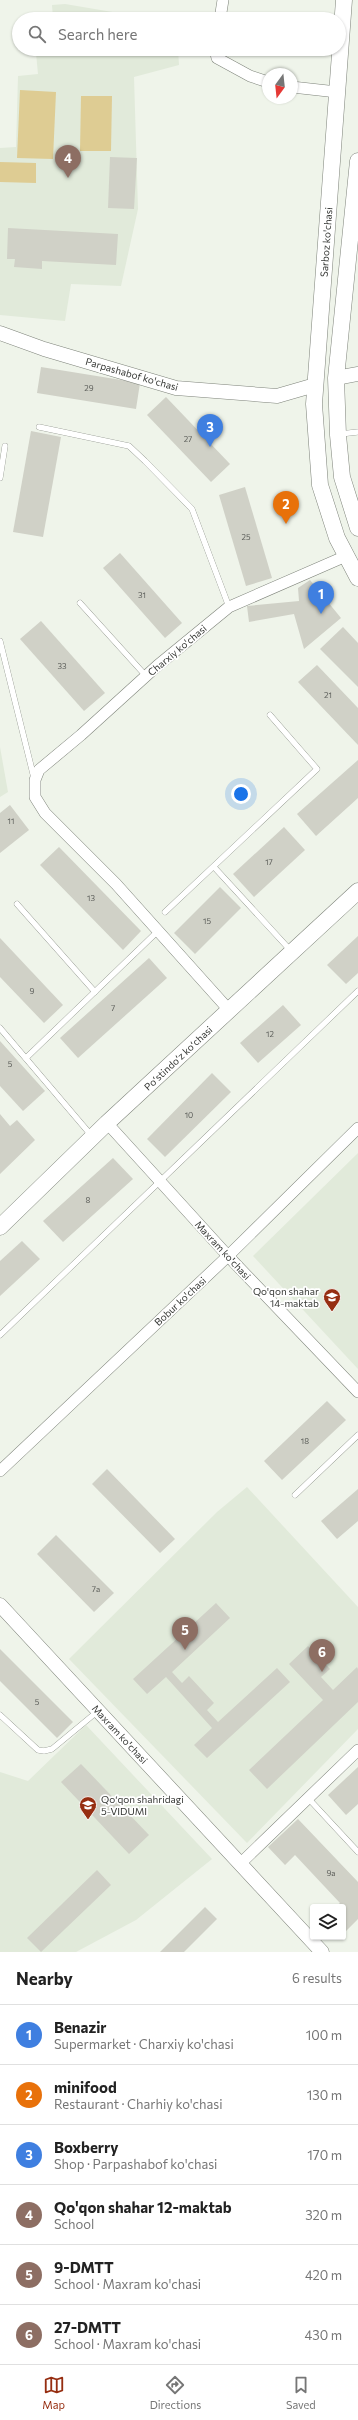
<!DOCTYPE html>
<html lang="en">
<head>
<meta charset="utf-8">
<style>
	body { margin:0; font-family:Commissioner,sans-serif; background:#f2f2f2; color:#222 }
	.controls { position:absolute; right:12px; bottom:12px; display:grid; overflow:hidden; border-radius:4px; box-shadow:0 1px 3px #0004 }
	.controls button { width:36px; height:36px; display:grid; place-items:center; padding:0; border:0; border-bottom:1px solid #e0e0e0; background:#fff; color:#222; font:20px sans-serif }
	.compass { position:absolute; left:262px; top:68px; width:36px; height:36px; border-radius:50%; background:#fff; box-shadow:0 1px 3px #0004; rotate:195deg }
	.you { position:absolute; left:241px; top:794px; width:14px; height:14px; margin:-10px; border:3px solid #fff; border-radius:50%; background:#1a73e8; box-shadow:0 0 0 6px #1a73e833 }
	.badge { display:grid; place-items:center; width:26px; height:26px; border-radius:50%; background:#962e11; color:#fff; font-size:13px; font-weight:700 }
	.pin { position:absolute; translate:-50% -33px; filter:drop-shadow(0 1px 2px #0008) }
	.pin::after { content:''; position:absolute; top:21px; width:14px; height:12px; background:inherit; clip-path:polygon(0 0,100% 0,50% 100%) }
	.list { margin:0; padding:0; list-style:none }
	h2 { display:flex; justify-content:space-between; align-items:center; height:52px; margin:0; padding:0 16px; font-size:17px }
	h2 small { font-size:13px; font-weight:400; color:#767676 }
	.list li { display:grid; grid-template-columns:26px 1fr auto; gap:12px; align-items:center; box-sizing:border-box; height:60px; padding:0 16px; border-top:1px solid #e0e0e0 }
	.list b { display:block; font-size:15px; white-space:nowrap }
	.list p { margin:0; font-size:13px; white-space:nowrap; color:#767676 }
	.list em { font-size:13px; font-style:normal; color:#767676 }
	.icon { flex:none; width:22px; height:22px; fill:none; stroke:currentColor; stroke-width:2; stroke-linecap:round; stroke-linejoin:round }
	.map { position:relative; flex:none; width:358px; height:1952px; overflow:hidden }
	.search { position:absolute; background:#fff; box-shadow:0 1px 3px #0004; left:12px; right:12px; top:12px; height:44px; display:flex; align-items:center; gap:10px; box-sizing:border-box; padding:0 14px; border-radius:22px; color:#767676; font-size:15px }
	.sheet { height:412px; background:#fff }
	nav { display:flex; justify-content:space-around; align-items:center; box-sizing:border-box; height:56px; border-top:1px solid #e0e0e0; background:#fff; font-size:11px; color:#767676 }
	nav a { display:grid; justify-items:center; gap:2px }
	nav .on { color:#962e11 }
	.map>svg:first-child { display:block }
	.built { fill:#e1eada }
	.green { fill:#decc93 }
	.building { fill:#d0d1c7 }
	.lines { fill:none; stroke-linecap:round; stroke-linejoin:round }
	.service-casing { stroke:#7e837a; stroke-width:6 }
	.minor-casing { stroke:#7e837a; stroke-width:12 }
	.tertiary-casing { stroke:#7e837a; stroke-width:15 }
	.secondary-casing { stroke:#7e837a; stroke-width:17 }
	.service { stroke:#fff; stroke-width:5.5 }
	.minor { stroke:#fff; stroke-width:11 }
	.tertiary { stroke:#fff; stroke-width:14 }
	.secondary { stroke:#fff; stroke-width:16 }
	.labels { text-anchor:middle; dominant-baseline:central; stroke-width:3.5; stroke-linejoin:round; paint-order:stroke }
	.number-label { font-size:8px; fill:#5c5e5a }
	.street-label { font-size:10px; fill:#363835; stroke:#fff }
	.poi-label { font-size:10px; fill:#363835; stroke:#fff; text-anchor:end }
</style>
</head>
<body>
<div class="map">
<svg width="358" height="1952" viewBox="0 0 358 1952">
	<rect width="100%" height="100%" fill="#eff4ea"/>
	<g class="built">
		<path d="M65 4 154 19H53L52 5Z"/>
		<path d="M56 49H178L179 65 134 77 138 209 121 286 71 284 65 321 0 315V148L16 147 18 76 38 74 36 53 56 52Z"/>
		<path d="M0 747 8 792 0 797Z"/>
		<path d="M358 1153V1369L253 1256Z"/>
		<path d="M247 1487 358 1607V1729L247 1843 69 1659 217 1512Z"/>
		<path d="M86 1725 212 1859 136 1920 76 1952H0V1772L28 1781Z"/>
	</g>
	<g class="green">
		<path d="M20 90 56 92 53 159 17 158Z"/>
		<path d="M81 96H112L111 151H80Z"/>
		<path d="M0 162 36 163V183L0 182Z"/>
	</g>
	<g class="building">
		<path d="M110 157 137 158 134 209 108 208Z"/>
		<path d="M8 228 118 234 116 265 42 261V269L14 267 15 259H7Z"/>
		<path d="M41 367 140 383 136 409 37 393Z"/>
		<path d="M166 397 230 464 211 482 147 415Z"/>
		<path d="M31 431 61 437 43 537 13 532Z"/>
		<path d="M245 487 272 578 246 586 219 495Z"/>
		<path d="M120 553 182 623 165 638 103 568Z"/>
		<path d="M310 580 341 618 304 649 294 614 249 622 247 606 299 601 298 588Z"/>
		<path d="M41 621 105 693 84 711 20 639Z"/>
		<path d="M343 627 358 643V687L320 649Z"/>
		<path d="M317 665 358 708V745L298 682Z"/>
		<path d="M358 760V798L316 836 297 814Z"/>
		<path d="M10 805 29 830 0 853V813Z"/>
		<path d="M284 827 305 850 254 897 233 874Z"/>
		<path d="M59 847 141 931 123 950 40 865Z"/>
		<path d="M220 887 241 908 195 954 174 933Z"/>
		<path d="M358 936V973L346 984 327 965Z"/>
		<path d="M0 938 63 1005 44 1023 0 977Z"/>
		<path d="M149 958 167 978 78 1058 60 1038Z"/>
		<path d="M283 1005 301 1025 258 1063 240 1043Z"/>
		<path d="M0 1041 45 1091 23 1111 0 1086Z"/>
		<path d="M212 1073 231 1092 165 1157 147 1139Z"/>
		<path d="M0 1114 10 1126 17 1120 35 1140 0 1174Z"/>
		<path d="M113 1158 133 1179 63 1242 43 1221Z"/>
		<path d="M22 1241 40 1259 0 1296V1261Z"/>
		<path d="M327 1401 346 1420 282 1480 264 1461Z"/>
		<path d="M107 1469 175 1539 160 1553 92 1484Z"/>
		<path d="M358 1489V1521L337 1539 321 1521Z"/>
		<path d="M56 1535 114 1593 94 1612 37 1554Z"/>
		<path d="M216 1603 230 1618 172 1672 182 1683 189 1676 214 1703 207 1710 218 1722 277 1668 290 1682 207 1758 194 1745 212 1728 166 1677 147 1694 133 1679Z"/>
		<path d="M308 1646 330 1669 321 1677 333 1690 357 1667 358 1669V1702L267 1789 249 1770 323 1700 289 1664Z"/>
		<path d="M0 1649 73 1722 57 1738 0 1681Z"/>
		<path d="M81 1764 149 1835 129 1854 61 1782Z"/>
		<path d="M358 1767V1804L346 1815 328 1795Z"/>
		<path d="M298 1819 358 1882V1919L345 1932 343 1907H335L340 1903 295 1855 285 1865 268 1847Z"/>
		<path d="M97 1870 111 1885 41 1952 27 1938Z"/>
		<path d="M205 1907 217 1919 184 1952H160Z"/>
	</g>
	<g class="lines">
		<g class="service-casing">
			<g id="service">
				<path d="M39 427 129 446 145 461 192 509 229 607"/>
				<path d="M340 434 358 432"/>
				<path d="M0 478 5 446"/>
				<path d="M80 603 146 676"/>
				<path d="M0 641 34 778"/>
				<path d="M214 867 292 952"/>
				<path d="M17 904 95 992"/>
				<path d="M165 912 317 769 270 715"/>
				<path d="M0 1028 91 1135"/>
				<path d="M26 1058 158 931"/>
				<path d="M0 1335 358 991"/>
				<path d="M295 1495 358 1435"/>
				<path d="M0 1715 38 1750 44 1751 52 1749 98 1711"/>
				<path d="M308 1798 358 1852"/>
			</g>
		</g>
		<g class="minor-casing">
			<g id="minor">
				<path d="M220 19 223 0"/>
				<path d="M215 49 217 58 250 76 268 82"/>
				<path d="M292 87 337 92"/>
				<path d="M229 1010 116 884 45 813 35 797V780L39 770 81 735 157 666 229 607 346 556"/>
				<path d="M107 1123 228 1256 358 1392"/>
				<path d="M0 1471 228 1256 358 1128"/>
				<path d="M241 1863 358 1750"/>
			</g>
		</g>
		<g class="tertiary-casing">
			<g id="tertiary">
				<path d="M0 333 44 349 176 388 277 396 315 385"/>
				<path d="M336 378 358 374"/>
				<path d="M0 1605 322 1952"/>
			</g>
		</g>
		<g class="secondary-casing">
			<g id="secondary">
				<path d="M344 0 314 404 320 485 337 538 358 578"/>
				<path d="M358 161 336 378 338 435 342 477 358 528"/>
				<path d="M0 1227 107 1123 358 891"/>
			</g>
		</g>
		<use href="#service" class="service"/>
		<use href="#minor" class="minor"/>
		<use href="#tertiary" class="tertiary"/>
		<use href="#secondary" class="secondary"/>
	</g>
	<defs>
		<g id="school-pin" transform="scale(0.9)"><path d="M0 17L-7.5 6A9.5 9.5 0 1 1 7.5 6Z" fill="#962e11" stroke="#fff"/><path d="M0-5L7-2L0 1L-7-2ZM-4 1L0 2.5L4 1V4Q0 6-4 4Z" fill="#fff"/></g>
	</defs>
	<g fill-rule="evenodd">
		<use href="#school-pin" x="332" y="1297"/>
		<use href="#school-pin" x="88" y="1805"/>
	</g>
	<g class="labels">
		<g class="number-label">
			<text x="89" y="388">29</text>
			<text x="188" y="439">27</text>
			<text x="246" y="537">25</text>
			<text x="142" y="595">31</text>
			<text x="62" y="666">33</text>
			<text x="328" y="695">21</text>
			<text x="11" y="821">11</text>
			<text x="269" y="862">17</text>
			<text x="91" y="898">13</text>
			<text x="207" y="921">15</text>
			<text x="32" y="991">9</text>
			<text x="113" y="1008">7</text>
			<text x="270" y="1034">12</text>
			<text x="10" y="1064">5</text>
			<text x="189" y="1115">10</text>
			<text x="88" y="1200">8</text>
			<text x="305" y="1441">18</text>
			<text x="96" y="1589">7a</text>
			<text x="37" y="1702">5</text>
			<text x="331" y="1873">9a</text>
		</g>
		<g class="street-label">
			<text transform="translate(326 242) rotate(-86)">Sarboz ko'chasi</text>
			<text transform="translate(132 374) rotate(16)">Parpashabof ko'chasi</text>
			<text transform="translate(177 650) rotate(-40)">Charxiy ko'chasi</text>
			<text transform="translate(178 1058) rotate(-43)">Poʻstindoʻz koʻchasi</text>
			<text transform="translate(223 1250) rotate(47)">Maxram ko'chasi</text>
			<text transform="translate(180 1301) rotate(-43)">Bobur ko'chasi</text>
			<text transform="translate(120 1734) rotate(47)">Maxram ko'chasi</text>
		</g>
		<g class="poi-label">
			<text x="319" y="1291">Qo'qon shahar<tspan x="319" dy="12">14-maktab</tspan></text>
			<text x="101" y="1799" text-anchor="start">Qoʻqon shahridagi<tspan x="101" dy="12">5-VIDUMI</tspan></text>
		</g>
	</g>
</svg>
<div class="controls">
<button><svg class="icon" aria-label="layers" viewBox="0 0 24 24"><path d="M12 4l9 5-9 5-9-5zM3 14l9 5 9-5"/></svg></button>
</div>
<svg class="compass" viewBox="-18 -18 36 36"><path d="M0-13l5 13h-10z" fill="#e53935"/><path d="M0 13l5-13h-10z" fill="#767676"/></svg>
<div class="you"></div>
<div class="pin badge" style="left:321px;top:614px;background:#3f7fe0">1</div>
<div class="pin badge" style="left:286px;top:524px;background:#e8710a">2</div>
<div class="pin badge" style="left:210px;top:447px;background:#3f7fe0">3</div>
<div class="pin badge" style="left:68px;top:178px;background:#8d6e63">4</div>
<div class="pin badge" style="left:185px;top:1650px;background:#8d6e63">5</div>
<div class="pin badge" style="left:322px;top:1672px;background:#8d6e63">6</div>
<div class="search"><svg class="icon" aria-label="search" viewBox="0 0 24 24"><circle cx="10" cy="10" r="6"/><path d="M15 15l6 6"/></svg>Search here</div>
</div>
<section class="sheet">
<h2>Nearby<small>6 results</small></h2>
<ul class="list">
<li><span class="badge" style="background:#3f7fe0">1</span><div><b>Benazir</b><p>Supermarket · Charxiy ko'chasi</p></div><em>100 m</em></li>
<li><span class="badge" style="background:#e8710a">2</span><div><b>minifood</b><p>Restaurant · Charhiy ko'chasi</p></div><em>130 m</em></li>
<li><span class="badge" style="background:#3f7fe0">3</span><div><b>Boxberry</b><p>Shop · Parpashabof ko'chasi</p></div><em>170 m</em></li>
<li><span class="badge" style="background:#8d6e63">4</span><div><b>Qo'qon shahar 12-maktab</b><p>School</p></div><em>320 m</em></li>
<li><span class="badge" style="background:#8d6e63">5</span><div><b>9-DMTT</b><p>School · Maxram ko'chasi</p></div><em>420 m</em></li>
<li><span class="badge" style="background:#8d6e63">6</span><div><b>27-DMTT</b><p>School · Maxram ko'chasi</p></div><em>430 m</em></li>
</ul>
</section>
<nav>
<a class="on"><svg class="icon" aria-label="map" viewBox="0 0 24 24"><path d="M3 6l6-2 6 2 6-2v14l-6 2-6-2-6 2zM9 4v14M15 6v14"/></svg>Map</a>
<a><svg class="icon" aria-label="directions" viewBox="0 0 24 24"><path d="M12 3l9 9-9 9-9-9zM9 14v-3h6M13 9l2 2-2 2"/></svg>Directions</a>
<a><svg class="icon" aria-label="saved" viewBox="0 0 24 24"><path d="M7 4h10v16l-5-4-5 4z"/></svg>Saved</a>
</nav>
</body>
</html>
